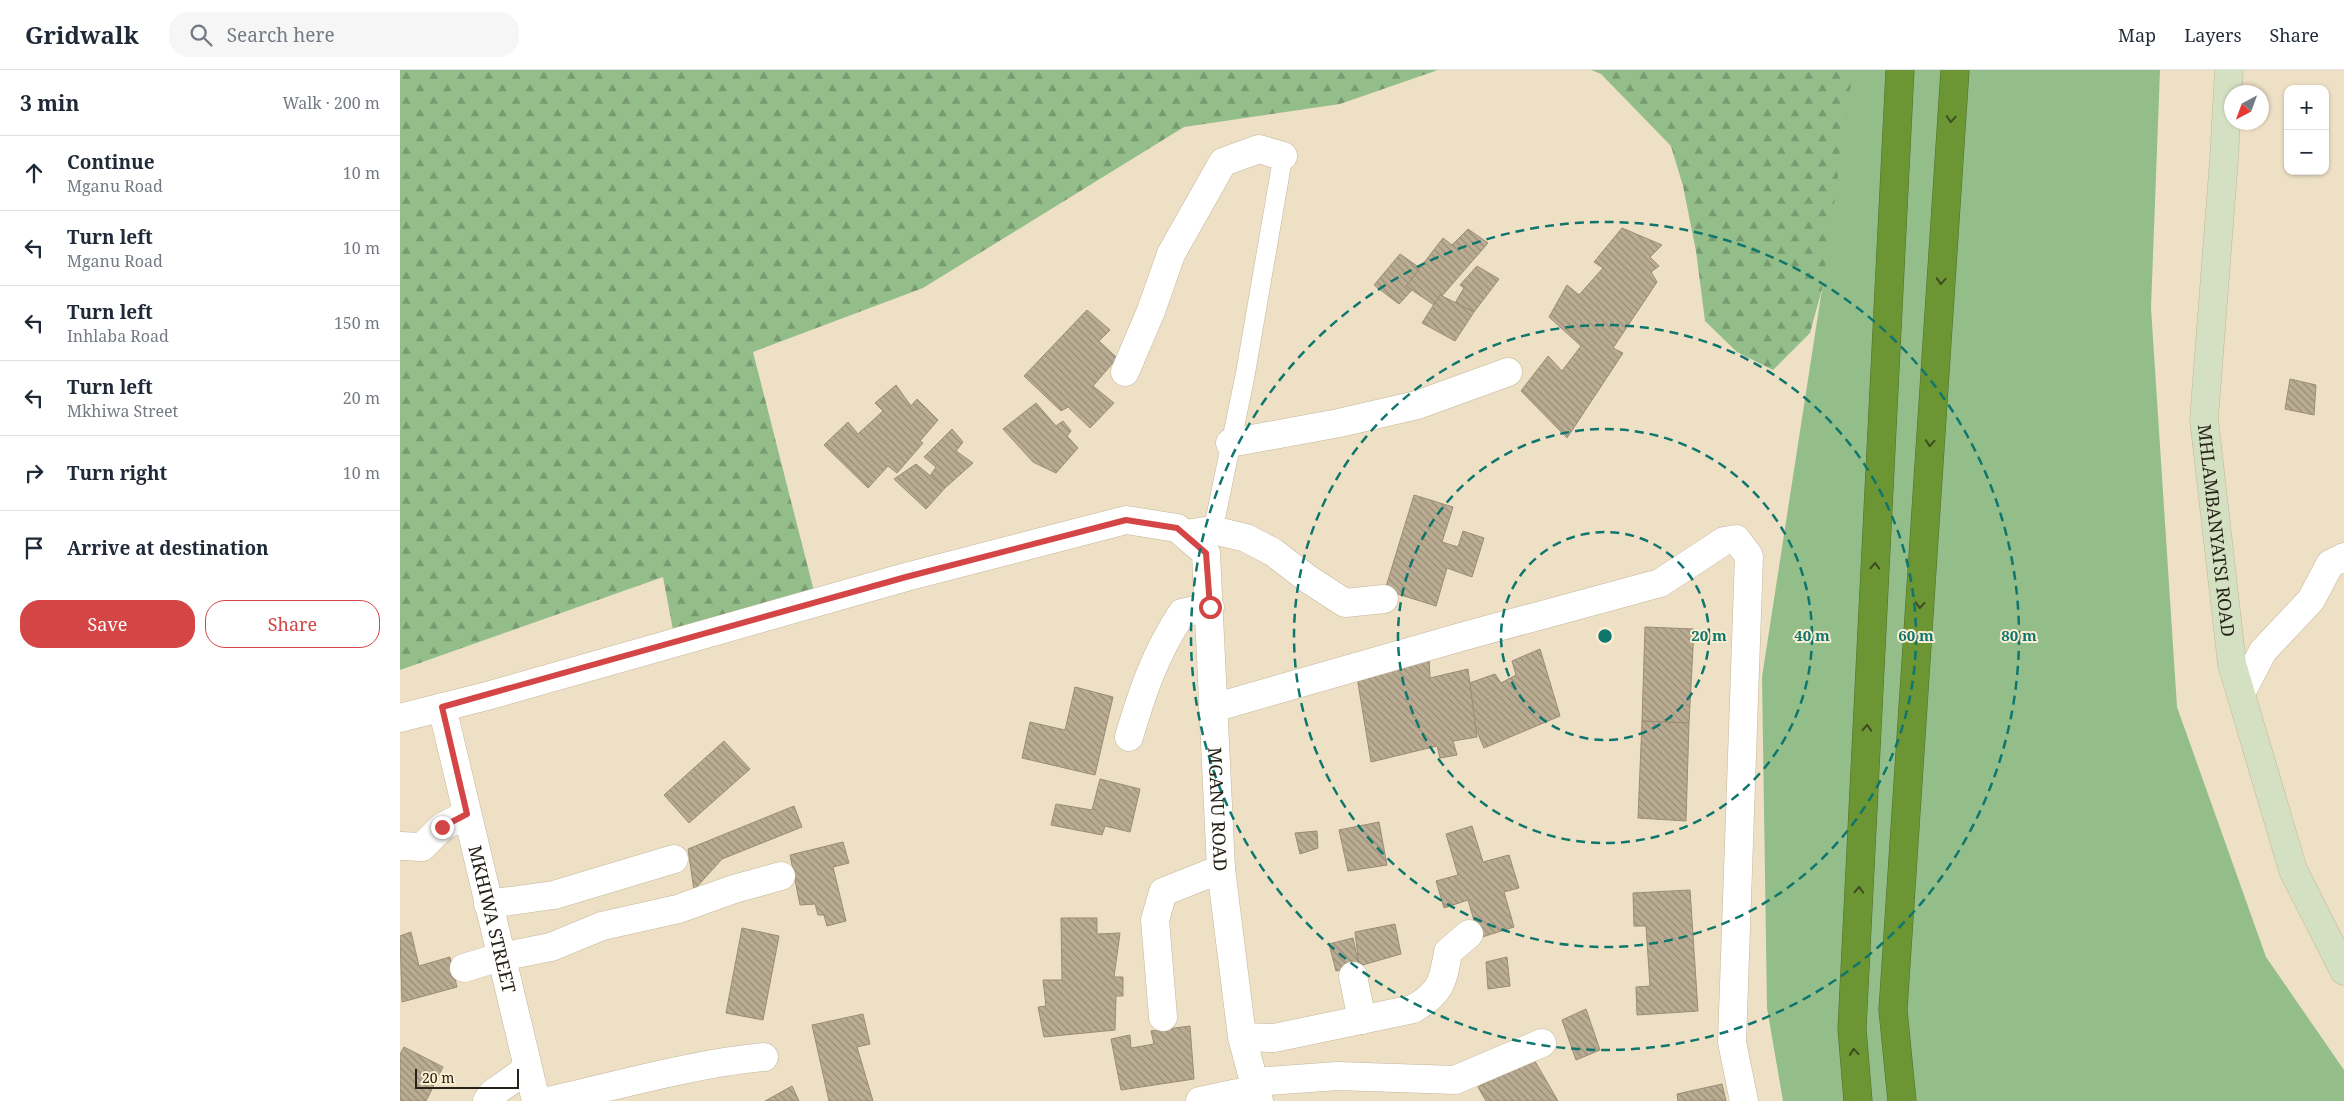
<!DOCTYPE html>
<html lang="en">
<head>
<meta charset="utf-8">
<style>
	body { margin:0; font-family:"Noto Serif",serif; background:#f6f6f7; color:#1f2937 }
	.controls { position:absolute; right:15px; top:15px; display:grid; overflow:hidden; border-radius:10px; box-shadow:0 1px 4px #0004 }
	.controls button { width:45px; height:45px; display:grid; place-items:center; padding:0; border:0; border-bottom:1px solid #e0e1e3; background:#fff; color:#1f2937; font:25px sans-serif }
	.compass { position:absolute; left:1824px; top:15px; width:45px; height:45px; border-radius:50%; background:#fff; box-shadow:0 1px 4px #0004; rotate:221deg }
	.scale { position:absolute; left:15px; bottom:12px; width:104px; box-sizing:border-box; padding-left:5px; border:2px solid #272218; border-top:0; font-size:14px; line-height:18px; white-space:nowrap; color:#272218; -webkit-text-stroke:4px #fbedd1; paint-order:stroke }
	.stop { position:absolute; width:15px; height:15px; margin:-11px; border:4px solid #d44545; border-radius:50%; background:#fff }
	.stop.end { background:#d44545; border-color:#fff; box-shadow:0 1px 5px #0008 }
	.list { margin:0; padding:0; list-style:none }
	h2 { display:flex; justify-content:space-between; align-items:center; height:65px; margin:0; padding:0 20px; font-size:21px }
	h2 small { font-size:16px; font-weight:400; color:#747a83 }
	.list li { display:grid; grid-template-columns:32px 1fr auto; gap:15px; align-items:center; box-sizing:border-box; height:75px; padding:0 20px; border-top:1px solid #e0e1e3 }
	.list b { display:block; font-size:19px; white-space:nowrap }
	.list p { margin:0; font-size:16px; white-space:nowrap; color:#747a83 }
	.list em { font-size:16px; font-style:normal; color:#747a83 }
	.actions { display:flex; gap:10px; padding:15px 20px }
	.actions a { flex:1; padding:11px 0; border:1px solid #d44545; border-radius:20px; text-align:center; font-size:18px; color:#d44545 }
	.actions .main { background:#d44545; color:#fff }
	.icon { flex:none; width:28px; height:28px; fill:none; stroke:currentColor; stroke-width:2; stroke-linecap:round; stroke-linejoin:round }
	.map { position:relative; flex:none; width:1944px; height:1031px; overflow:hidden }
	header { display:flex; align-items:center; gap:30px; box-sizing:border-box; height:70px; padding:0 25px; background:#fff; border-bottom:1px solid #e0e1e3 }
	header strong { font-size:24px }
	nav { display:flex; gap:28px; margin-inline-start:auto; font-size:18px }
	.search { width:350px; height:45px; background:#f6f6f7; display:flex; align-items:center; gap:12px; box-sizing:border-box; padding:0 18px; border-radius:20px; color:#747a83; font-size:19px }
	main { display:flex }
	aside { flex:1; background:#fff }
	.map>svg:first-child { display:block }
	.green { fill:#93be8a }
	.forest { fill:url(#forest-firs) }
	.building { fill:url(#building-back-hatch); stroke:#9b8d74 }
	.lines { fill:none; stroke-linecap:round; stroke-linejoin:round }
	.lane-casing { stroke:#c4b69b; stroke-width:20 }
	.street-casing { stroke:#c4b69b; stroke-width:29 }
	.secondary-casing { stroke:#c4b69b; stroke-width:29 }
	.highway-casing { stroke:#536d2a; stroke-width:29 }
	.lane { stroke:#fff; stroke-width:19 }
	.street { stroke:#fff; stroke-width:28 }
	.secondary { stroke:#d3e0c2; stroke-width:28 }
	.highway { stroke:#6b9633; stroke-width:28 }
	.oneway { stroke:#3f4b21 }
	.route { stroke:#d44545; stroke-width:6 }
	.ring { fill:none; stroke:#0f766e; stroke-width:2.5; stroke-dasharray:9 6 }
	.labels { text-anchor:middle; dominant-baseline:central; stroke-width:4; stroke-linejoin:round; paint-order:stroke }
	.street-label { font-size:18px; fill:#272218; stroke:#fbedd1 }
	.centre { fill:#0f766e; stroke:#fbedd1; stroke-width:2.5 }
	.ring-label { font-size:15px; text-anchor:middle; font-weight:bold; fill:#0f766e; stroke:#fbedd1; stroke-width:4; stroke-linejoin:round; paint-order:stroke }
</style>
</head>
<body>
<header>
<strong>Gridwalk</strong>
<div class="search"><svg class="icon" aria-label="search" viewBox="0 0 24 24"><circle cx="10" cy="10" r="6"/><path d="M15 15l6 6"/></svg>Search here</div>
<nav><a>Map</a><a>Layers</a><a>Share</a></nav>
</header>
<main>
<aside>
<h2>3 min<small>Walk · 200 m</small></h2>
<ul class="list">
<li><svg class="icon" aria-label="ahead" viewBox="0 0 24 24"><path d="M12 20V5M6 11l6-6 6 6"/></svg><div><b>Continue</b><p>Mganu Road</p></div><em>10 m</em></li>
<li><svg class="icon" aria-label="left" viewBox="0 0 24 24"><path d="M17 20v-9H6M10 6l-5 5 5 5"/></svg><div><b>Turn left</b><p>Mganu Road</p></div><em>10 m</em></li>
<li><svg class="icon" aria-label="left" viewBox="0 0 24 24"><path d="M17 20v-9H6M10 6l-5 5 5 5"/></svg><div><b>Turn left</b><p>Inhlaba Road</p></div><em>150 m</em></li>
<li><svg class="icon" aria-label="left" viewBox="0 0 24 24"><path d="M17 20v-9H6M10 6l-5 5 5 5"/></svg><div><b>Turn left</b><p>Mkhiwa Street</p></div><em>20 m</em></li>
<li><svg class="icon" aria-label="right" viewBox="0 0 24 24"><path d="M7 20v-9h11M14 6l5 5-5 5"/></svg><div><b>Turn right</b></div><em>10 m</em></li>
<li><svg class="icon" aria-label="arrive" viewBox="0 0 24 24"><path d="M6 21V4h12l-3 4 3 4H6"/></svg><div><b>Arrive at destination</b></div></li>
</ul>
<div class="actions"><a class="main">Save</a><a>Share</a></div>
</aside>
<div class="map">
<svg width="1944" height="1031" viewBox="0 0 1944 1031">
	<defs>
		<pattern id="forest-firs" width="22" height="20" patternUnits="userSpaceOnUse" patternTransform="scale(1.25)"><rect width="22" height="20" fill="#93be8a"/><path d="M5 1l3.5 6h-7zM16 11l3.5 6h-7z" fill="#789a70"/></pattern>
		<pattern id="building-back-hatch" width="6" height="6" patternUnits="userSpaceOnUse" patternTransform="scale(1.25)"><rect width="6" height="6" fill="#bbad93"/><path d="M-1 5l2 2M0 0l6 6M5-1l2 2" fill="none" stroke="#988c77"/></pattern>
	</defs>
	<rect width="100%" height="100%" fill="#eee0c4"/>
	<path class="green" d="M1437 0H1760L1751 238 1777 637 1866 887 1944 1000V1031H1383L1367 938 1362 607 1422 219Z"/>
	<g class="forest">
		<path d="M0 0H1038L940 34 784 57 523 218 353 282 417 533 273 560 263 507 0 600Z"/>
		<path d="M1191 0H1453L1422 219 1410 263 1373 300 1337 282 1305 251 1296 181 1283 116 1271 76 1201 4Z"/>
	</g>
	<g class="building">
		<path d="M1222 158 1262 175 1250 187 1259 196 1251 202 1257 212 1213 278 1223 283 1167 368 1121 321 1148 286 1162 301 1181 276 1149 247 1167 215 1179 225 1203 198 1194 192Z"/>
		<path d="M1068 159 1088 173 1034 235 1006 216 1043 168 1052 175Z"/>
		<path d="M1000 184 1020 198 1006 216 1012 220 999 234 974 215Z"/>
		<path d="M1077 196 1099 209 1074 242 1055 233 1064 218 1060 215Z"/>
		<path d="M1040 225 1074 242 1055 271 1022 253Z"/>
		<path d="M687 240 710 260 699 271 717 288 693 316 714 333 690 358 668 337 661 341 624 306Z"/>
		<path d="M1890 309 1916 315 1914 345 1885 339Z"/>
		<path d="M496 315 511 336 517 329 538 350 520 371 523 373 497 403 488 396 468 418 424 375 448 352 458 364 483 341 475 333Z"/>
		<path d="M636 333 656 356 663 351 671 361 667 366 678 378 656 403 633 392 603 359Z"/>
		<path d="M552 359 563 372 556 381 573 393 545 418 530 406 536 397 524 387Z"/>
		<path d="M516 394 545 418 526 439 494 409Z"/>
		<path d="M1014 425 1053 437 1042 472 1058 477 1063 461 1084 468 1072 507 1047 498 1036 536 985 520Z"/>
		<path d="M1245 557 1294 559 1289 653 1242 651Z"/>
		<path d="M1140 579 1160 646 1084 678 1058 617 1095 604 1101 613 1116 605 1112 591Z"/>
		<path d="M1029 586 1030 608 1068 599 1077 667 1053 671 1057 685 1040 688 1037 676 971 692 956 601Z"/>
		<path d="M675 617 713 627 695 705 622 688 630 652 665 660Z"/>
		<path d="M1242 651 1289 653 1286 751 1238 748Z"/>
		<path d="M324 671 350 699 289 753 264 725Z"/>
		<path d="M700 709 740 719 730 762 705 756 702 765 651 755 656 734 692 740Z"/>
		<path d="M394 736 402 757 322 789 294 820 288 779Z"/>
		<path d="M979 752 987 795 948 801 939 760Z"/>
		<path d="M1072 756 1083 792 1109 785 1119 818 1104 822 1114 857 1079 868 1068 830 1044 838 1036 811 1058 805 1046 764Z"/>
		<path d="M917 761 918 778 900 784 895 763Z"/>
		<path d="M443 772 449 793 433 797 446 851 427 856 424 845H418L415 834 400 835 390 785Z"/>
		<path d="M1290 820 1298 941 1237 945 1236 917 1250 916 1246 856H1234L1233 823Z"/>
		<path d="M661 848H697V864L720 863 714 907H723V926H716L715 960 644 967 638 937 646 936 643 910H662Z"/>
		<path d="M995 854 1001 884 959 896 955 862Z"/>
		<path d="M342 858 379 866 363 950 326 943Z"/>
		<path d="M11 862 19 896 50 887 57 917 2 932 0 866Z"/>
		<path d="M953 868 959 896 936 901 929 874Z"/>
		<path d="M1107 887 1110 916 1088 919 1086 892Z"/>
		<path d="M1186 939 1200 980 1176 990 1162 950Z"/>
		<path d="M463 944 470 974 457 977 473 1031H429L412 955Z"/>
		<path d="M790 956 794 1009 721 1020 711 969 730 965 731 978 754 974 751 961Z"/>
		<path d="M4 977 43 997 26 1031H0V984Z"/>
		<path d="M1132 986 1158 1031H1086L1078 1017Z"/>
		<path d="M1322 1014 1326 1031H1278L1277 1024Z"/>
		<path d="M392 1016 399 1031H365Z"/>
	</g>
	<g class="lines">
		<g class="lane-casing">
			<path id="lane" d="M813 460 845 306 883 86"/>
		</g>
		<g class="street-casing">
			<g id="street">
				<path d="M725 302 751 241 771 184 823 92 859 79 883 86"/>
				<path d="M830 373 939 353 1017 335 1108 302"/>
				<path d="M784 464 813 460 846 468 873 482 908 509 945 533 984 529"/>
				<path d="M1841 623 1863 581 1911 530 1930 494 1944 487"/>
				<path id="s1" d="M42 637 136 1031"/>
				<path d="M813 638 1061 567 1260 513 1324 471 1336 469 1349 486 1332 972 1344 1031"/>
				<path id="s2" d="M0 648 87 626 506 507 726 450 777 458 806 483 821 799 842 967 859 1031"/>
				<path d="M729 667C743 620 755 584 782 543L810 537"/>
				<path d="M0 776 22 777 42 757 67 744"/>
				<path d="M88 834 154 825 274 789"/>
				<path d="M64 898 100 887 151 877 202 856 278 839 334 819 381 806"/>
				<path d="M953 906 962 950"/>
				<path d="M763 947 755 850 763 822 821 799"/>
				<path d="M842 967 874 968 1013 939C1041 923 1043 912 1048 882L1069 864"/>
				<path d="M854 1012 937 1006 1055 1010 1142 973"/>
				<path d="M87 1031 92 1024 127 999"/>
				<path d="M148 1031C220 1015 291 994 364 987"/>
				<path d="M800 1031 838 1023 857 1022"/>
			</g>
		</g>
		<g class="secondary-casing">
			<g id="secondary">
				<path id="s3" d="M1829 0 1824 89 1804 349 1832 594 1893 800 1944 901"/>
			</g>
		</g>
		<g class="highway-casing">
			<g id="highway">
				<path d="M1458 1031 1452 959 1500 0"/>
				<path d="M1502 1031 1493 940 1555 0"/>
			</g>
		</g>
		<use href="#lane" class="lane"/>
		<use href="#street" class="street"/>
		<use href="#secondary" class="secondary"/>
		<use href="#highway" class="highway"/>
	</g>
	<defs><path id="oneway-chevron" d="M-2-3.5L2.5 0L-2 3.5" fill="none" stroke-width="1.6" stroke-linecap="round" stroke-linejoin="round" transform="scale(1.25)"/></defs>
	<g class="oneway">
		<use href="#oneway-chevron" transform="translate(1551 49) rotate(94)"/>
		<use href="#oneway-chevron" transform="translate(1541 211) rotate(94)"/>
		<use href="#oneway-chevron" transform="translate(1530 373) rotate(94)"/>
		<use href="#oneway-chevron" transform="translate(1475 496) rotate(-87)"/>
		<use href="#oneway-chevron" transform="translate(1520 535) rotate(94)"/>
		<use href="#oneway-chevron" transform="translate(1467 658) rotate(-87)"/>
		<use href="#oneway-chevron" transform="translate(1459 820) rotate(-87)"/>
		<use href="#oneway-chevron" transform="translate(1454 982) rotate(-95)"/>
	</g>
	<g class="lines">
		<path class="route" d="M42 757 67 744 42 637 506 507 726 450 777 458 806 483 810 537"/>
	</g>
	<g class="ring">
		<circle cx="1205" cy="566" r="104"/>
		<circle cx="1205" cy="566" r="207"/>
		<circle cx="1205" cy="566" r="311"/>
		<circle cx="1205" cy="566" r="414"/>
	</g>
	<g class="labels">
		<g class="street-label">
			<text stroke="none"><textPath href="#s3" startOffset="462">MHLAMBANYATSI ROAD</textPath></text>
			<text stroke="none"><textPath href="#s2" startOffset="1099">MGANU ROAD</textPath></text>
			<text stroke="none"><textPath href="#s1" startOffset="218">MKHIWA STREET</textPath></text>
		</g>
	</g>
	<circle cx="1205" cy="566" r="8" class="centre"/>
	<g class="ring-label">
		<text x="1309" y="571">20 m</text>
		<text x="1412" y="571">40 m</text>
		<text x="1516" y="571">60 m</text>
		<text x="1619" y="571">80 m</text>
	</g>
</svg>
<div class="controls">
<button>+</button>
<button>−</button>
</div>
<svg class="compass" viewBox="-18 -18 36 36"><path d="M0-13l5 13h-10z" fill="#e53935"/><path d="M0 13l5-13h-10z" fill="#747a83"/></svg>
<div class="scale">20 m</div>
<div class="stop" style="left:810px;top:537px"></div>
<div class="stop end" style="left:42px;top:757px"></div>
</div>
</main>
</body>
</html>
